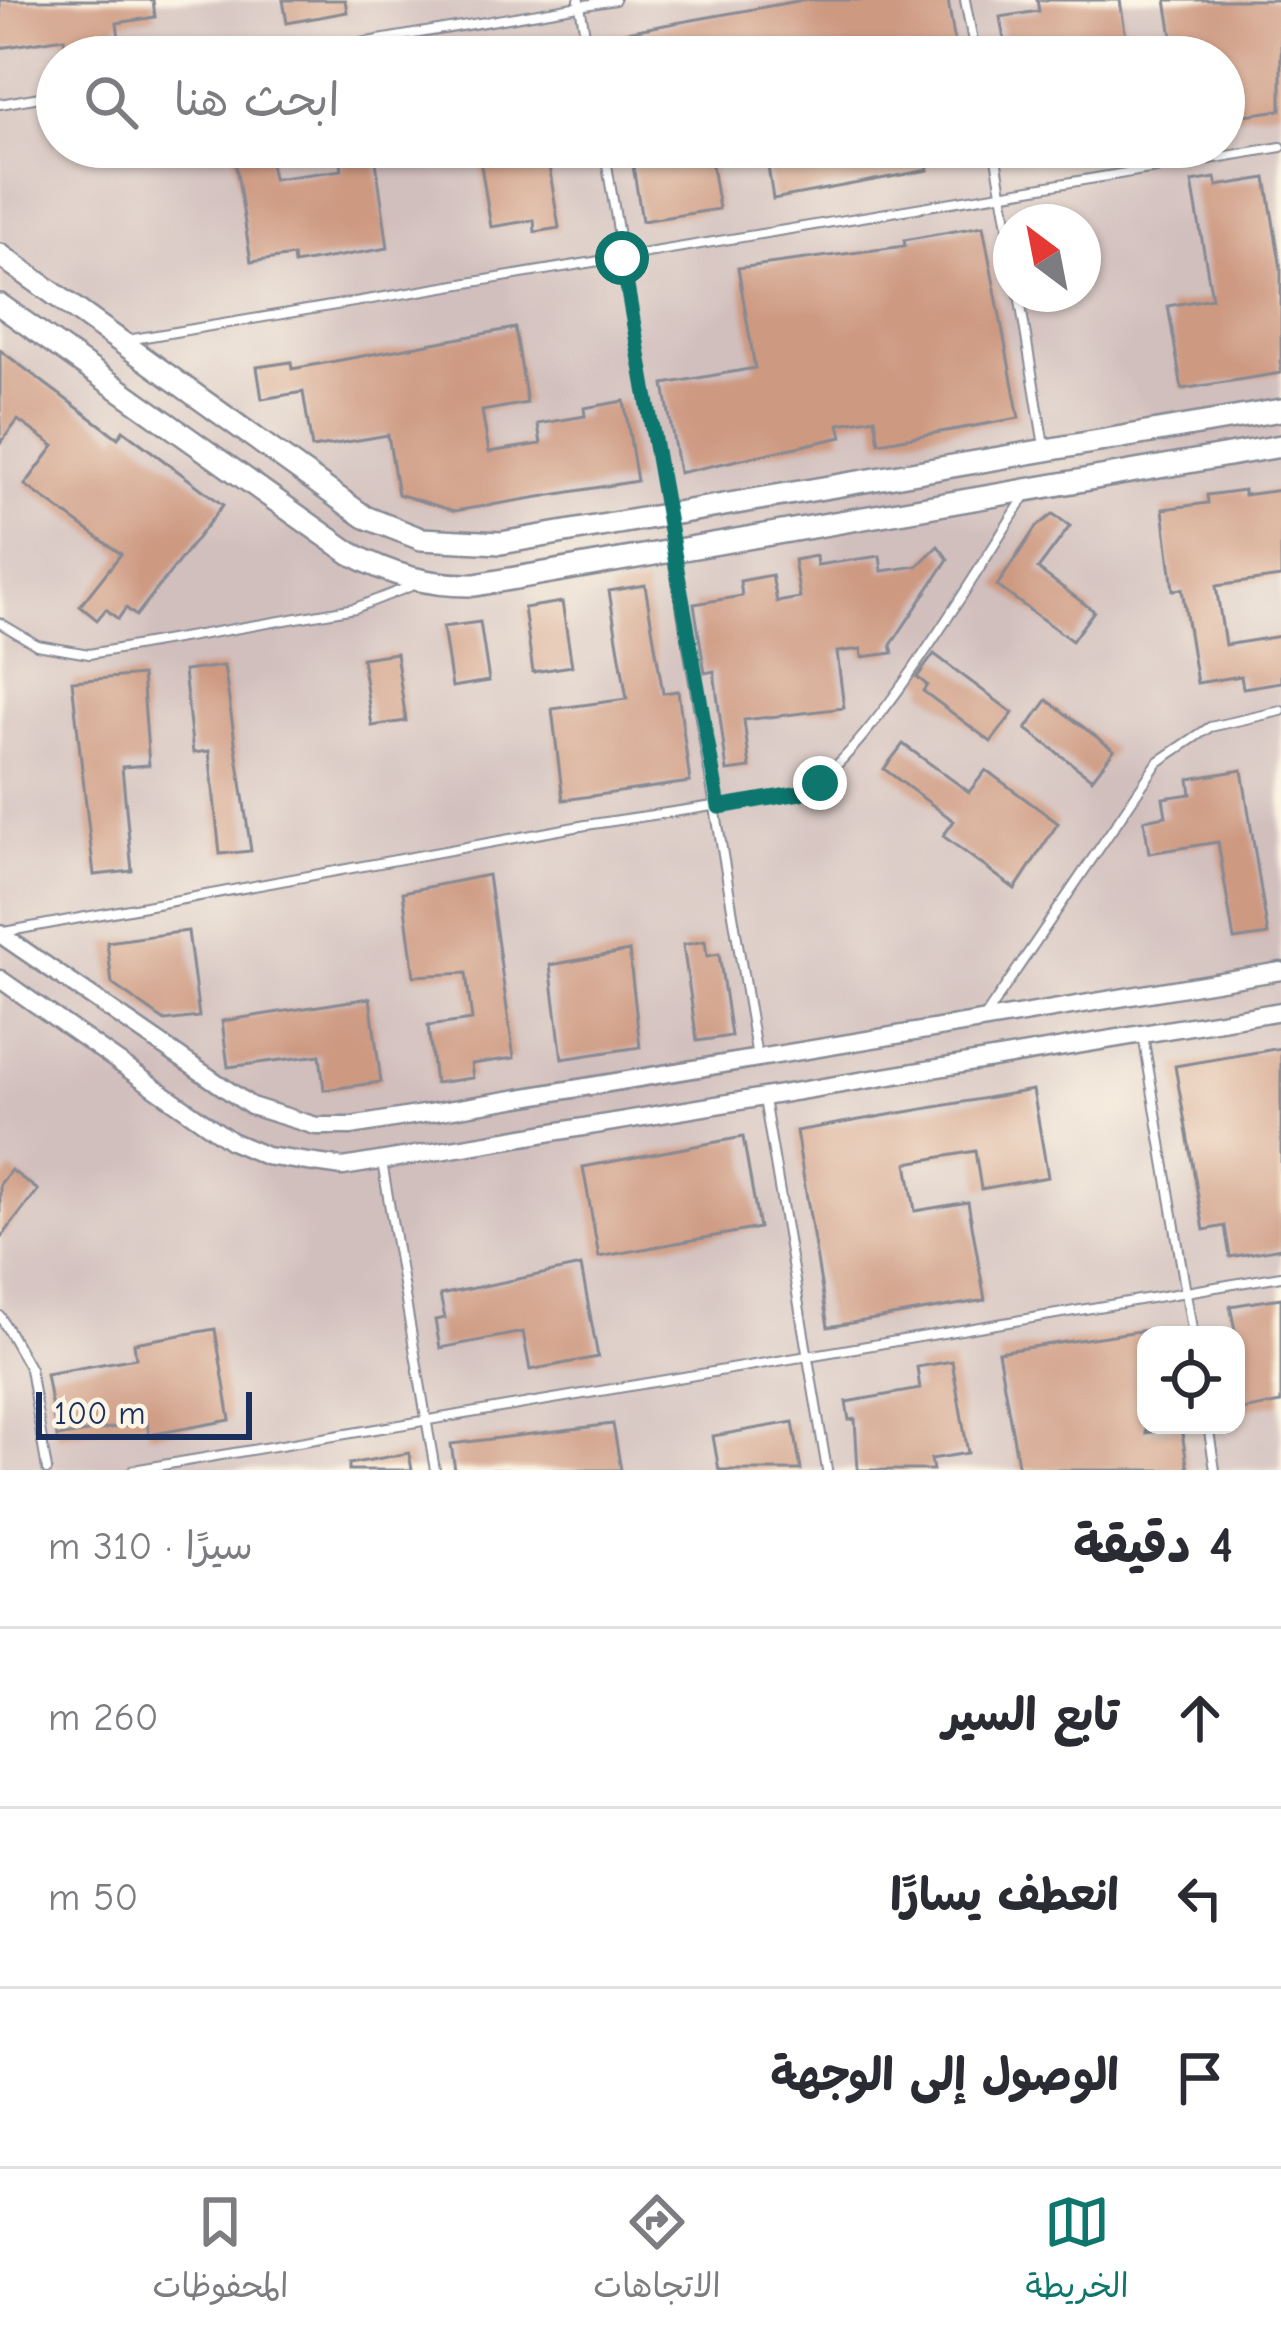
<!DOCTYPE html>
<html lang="ar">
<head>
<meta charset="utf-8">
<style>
	body { margin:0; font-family:"Comic Neue","Playpen Sans Arabic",sans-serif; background:#f7f7f7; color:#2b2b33; direction:rtl }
	.controls { position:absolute; right:36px; bottom:36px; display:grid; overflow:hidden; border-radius:24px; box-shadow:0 3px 9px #0004 }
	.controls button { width:108px; height:108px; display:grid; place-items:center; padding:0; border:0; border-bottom:3px solid #e1e1e2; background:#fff; color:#2b2b33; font:60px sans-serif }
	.compass { position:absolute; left:993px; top:204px; width:108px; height:108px; border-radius:50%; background:#fff; box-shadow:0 3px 9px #0004; rotate:328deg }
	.scale { position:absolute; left:36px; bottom:30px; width:216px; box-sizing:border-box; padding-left:12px; border:6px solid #1b2f5e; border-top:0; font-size:33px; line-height:42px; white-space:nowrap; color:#1b2f5e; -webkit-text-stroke:9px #fcf5e5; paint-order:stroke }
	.stop { position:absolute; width:36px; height:36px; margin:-27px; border:9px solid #0f766e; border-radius:50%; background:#fff }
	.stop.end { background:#0f766e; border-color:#fff; box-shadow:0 3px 12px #0008 }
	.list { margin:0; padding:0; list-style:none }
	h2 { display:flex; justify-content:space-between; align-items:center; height:156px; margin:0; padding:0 48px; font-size:51px }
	h2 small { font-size:39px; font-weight:400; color:#7c7c81 }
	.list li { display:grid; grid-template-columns:78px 1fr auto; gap:36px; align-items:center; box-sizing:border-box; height:180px; padding:0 48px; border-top:3px solid #e1e1e2 }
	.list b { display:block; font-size:45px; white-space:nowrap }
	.list em { font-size:39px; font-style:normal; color:#7c7c81 }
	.icon { flex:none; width:66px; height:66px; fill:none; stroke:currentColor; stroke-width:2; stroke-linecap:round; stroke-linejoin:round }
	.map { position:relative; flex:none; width:1281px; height:1470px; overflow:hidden; direction:ltr }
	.search { position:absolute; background:#fff; box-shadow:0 3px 9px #0004; left:36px; right:36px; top:36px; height:132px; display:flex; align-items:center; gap:30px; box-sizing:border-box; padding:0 42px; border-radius:66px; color:#7c7c81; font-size:45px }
	.sheet { height:696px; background:#fff }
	nav { display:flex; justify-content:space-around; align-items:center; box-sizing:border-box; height:168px; border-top:3px solid #e1e1e2; background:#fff; font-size:33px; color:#7c7c81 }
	nav a { display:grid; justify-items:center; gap:6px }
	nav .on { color:#0f766e }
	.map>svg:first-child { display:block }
	.industrial { fill:#d1bfbd; fill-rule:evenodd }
	.building { fill:#cd9981 }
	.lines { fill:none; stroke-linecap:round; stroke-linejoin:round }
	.service-casing { stroke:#878a94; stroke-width:12 }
	.minor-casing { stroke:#878a94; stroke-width:21 }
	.tertiary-casing { stroke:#878a94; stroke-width:26 }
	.service { stroke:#fff; stroke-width:8 }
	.minor { stroke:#fff; stroke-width:16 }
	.tertiary { stroke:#fff; stroke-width:21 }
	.route { stroke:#0f766e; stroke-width:15 }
</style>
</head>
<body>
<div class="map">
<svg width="1281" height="1470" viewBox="0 0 1281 1470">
	<rect width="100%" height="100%" fill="#fcf5e5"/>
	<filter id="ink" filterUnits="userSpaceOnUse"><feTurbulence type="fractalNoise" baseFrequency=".00833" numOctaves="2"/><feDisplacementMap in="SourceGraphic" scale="24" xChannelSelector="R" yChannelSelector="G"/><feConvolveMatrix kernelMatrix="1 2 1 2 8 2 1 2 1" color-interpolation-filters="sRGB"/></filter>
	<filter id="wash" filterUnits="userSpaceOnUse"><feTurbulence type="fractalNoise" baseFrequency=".004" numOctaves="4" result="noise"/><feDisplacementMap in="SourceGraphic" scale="48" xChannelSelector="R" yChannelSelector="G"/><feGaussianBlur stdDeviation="2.7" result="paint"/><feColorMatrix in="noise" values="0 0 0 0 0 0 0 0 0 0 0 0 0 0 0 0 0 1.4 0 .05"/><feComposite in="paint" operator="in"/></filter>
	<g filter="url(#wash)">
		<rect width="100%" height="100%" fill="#f3e5c9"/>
		<path class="industrial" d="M0 0H1281V1470H0ZM57 57H1224V147H57ZM1011 222H1083V294H1011ZM1146 1335H1236V1425H1146Z"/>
		<g id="blocks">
			<g class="building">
				<path d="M0 0H153L155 17 117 23 119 38 65 47 64 38 0 48Z"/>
				<path d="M283 0H345L347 12 287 23Z"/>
				<path d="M803 0H948L957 57H612L609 35Z"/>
				<path d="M1037 0H1120L1127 44 1172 36 1166 0H1281V110L1224 118V57H1091L1089 45 1007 57 1000 17 1039 11Z"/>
				<path d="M233 147H268L273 179 342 170 339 147H374L388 248 294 264 293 256 251 262Z"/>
				<path d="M478 147H546L559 228 535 232 534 220 491 227Z"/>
				<path d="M630 147H709L719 209 642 221Z"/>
				<path d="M765 147H924L928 170 773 199Z"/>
				<path d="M1215 178 1217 186 1266 178 1281 269V373L1182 389 1168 306 1212 298 1192 182Z"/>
				<path d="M983 226 1019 418 879 443 875 418 839 424 842 437 679 473 664 384 755 368 738 268 905 246 904 240Z"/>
				<path d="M515 328 527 403 482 411 489 452 541 444 538 424 585 416 584 408 624 401 637 481 454 511 398 494 388 435 312 448 303 392 262 399 257 367 291 362 292 369Z"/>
				<path d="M0 350 118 438 123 430 223 505 136 616 126 608 118 619 106 609 97 620 80 606 121 554 25 485 54 446 18 420 0 444Z"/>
				<path d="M1244 490V495L1281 490V577L1216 586 1225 645 1281 636V682L1243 688 1241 676 1197 683 1182 589 1173 590 1163 509 1208 503 1207 495Z"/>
				<path d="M1053 514 1070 526 1038 569 1094 611 1072 641 997 586 1036 527Z"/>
				<path d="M938 546 948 559 891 645 893 653 862 657 861 649 837 652 844 708 744 720 750 768 727 771 714 671 705 673 694 604 742 596 740 581 772 575 777 602 800 598 794 560 816 556 817 565 880 556 882 571 917 566Z"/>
				<path d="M645 585 663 693 678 691 690 782 563 800 552 709 627 699 609 591Z"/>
				<path d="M562 602 572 666 533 672 524 608Z"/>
				<path d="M480 622 489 681 452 687 443 627Z"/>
				<path d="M396 653 406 721 372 726 362 658Z"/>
				<path d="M934 654 1013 713 991 742 923 691 927 685 917 677Z"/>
				<path d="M224 666 251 851 220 854 209 751 193 753 184 671Z"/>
				<path d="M142 675 149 765 122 767 132 871 94 875 72 681Z"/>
				<path d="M1047 700 1114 750 1092 779 1026 729Z"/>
				<path d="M903 744 969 792 986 770 1058 823 1015 889 943 836 954 821 884 769Z"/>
				<path d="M1242 770 1268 935 1234 940 1218 842 1149 853 1144 820 1166 816 1163 798 1191 794 1189 779Z"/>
				<path d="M488 875 514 1058 471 1064 473 1078 435 1083 428 1026 472 1020 466 973 414 976 403 892Z"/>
				<path d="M188 931 199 1017 165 1021 112 984 107 942Z"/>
				<path d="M705 941 707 956 719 954 731 1036 697 1041 683 945Z"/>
				<path d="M629 951 640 1047 562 1059 550 965Z"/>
				<path d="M370 998 381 1082 324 1090 320 1055 228 1067 222 1021Z"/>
				<path d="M1281 1048V1248L1230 1257 1225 1226 1204 1230 1175 1066Z"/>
				<path d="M1033 1090 1048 1177 981 1189 975 1151 907 1163 915 1211 968 1202 985 1300 828 1327 796 1131Z"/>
				<path d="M743 1137 759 1228 599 1257 583 1167Z"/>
				<path d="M11 1170 38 1190 0 1239V1184Z"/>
				<path d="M581 1266 598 1357 530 1370 523 1332 440 1348 435 1320 445 1318 440 1295Z"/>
				<path d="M1281 1298V1403L1236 1411V1335L1230 1306Z"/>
				<path d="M215 1329 230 1420 149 1435 147 1422 57 1437 46 1374 136 1358 134 1343Z"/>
				<path d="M1146 1330V1433L1181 1427 1188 1470H1019L998 1352Z"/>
				<path d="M952 1361 968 1453 931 1459 933 1470H858L855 1419 849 1420 846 1402 920 1389 917 1367Z"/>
				<path d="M793 1422 801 1470H719L713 1436Z"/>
				<path d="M613 1424 621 1470H455L451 1444Z"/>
				<path d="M409 1453 412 1470H349V1464Z"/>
			</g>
		</g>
	</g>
	<g filter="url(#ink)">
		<use href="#blocks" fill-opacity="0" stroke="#878a94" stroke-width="3"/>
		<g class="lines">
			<g class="service-casing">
				<g id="service">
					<path d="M579 0 589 57"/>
					<path d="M965 0 976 57"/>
					<path d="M278 57 615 0"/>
					<path d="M0 104 57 94"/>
					<path d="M604 147 757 1057"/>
					<path d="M994 147 1011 243"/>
					<path d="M1019 294 1044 446"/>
					<path d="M127 340 1281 147"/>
					<path d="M0 623 37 645 89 654 355 608 414 585"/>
					<path d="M4 932 586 825 800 793C865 764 982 562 1026 495"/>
					<path d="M986 1015 1158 762 1210 727 1281 711"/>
					<path d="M1143 1035 1193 1335"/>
					<path d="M764 1099 827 1470"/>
					<path d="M382 1162 435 1470"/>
					<path d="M0 1316 30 1369 47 1470"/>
					<path d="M1208 1425 1215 1470"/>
					<path d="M133 1470 1281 1276"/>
				</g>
			</g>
			<g class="minor-casing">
				<g id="minor">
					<path d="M0 934 251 1106 316 1126H351L1281 971"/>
					<path d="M0 979 231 1141 266 1156 343 1167 1281 1011"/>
				</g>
			</g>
			<g class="tertiary-casing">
				<g id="tertiary">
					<path d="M0 255 365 517 421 539 501 543 1281 410"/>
					<path d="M0 305 350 553C390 575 429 586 475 585L1281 446"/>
				</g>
			</g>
			<use href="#service" class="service"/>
			<use href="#minor" class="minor"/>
			<use href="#tertiary" class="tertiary"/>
		</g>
	</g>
	<g class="lines" filter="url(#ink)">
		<path class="route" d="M622 258 719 807 800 793 820 783"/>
	</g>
</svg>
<div class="controls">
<button><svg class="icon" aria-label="locate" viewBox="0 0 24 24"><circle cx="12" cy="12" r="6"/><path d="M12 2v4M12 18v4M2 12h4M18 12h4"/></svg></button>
</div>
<svg class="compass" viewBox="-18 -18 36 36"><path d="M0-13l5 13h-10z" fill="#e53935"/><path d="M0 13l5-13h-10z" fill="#7c7c81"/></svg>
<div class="scale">100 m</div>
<div class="stop" style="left:622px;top:258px"></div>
<div class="stop end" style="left:820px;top:783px"></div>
<div class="search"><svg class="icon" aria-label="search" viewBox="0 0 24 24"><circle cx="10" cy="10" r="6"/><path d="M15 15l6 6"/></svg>ابحث هنا</div>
</div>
<section class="sheet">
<h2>4 دقيقة<small>سيرًا · 310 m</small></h2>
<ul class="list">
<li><svg class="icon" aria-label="ahead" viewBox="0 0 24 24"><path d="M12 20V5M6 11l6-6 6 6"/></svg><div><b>تابع السير</b></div><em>260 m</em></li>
<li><svg class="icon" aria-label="left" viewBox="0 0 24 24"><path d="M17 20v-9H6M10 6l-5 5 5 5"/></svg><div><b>انعطف يسارًا</b></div><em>50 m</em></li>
<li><svg class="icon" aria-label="arrive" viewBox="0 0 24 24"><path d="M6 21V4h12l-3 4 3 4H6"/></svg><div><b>الوصول إلى الوجهة</b></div></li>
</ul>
</section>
<nav>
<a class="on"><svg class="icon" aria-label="map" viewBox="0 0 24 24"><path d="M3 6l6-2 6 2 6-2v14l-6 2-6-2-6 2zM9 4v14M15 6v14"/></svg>الخريطة</a>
<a><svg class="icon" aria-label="directions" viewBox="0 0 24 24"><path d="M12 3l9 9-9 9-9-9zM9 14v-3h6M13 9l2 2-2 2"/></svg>الاتجاهات</a>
<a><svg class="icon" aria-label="saved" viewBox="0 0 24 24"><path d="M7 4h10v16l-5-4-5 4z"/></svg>المحفوظات</a>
</nav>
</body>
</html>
